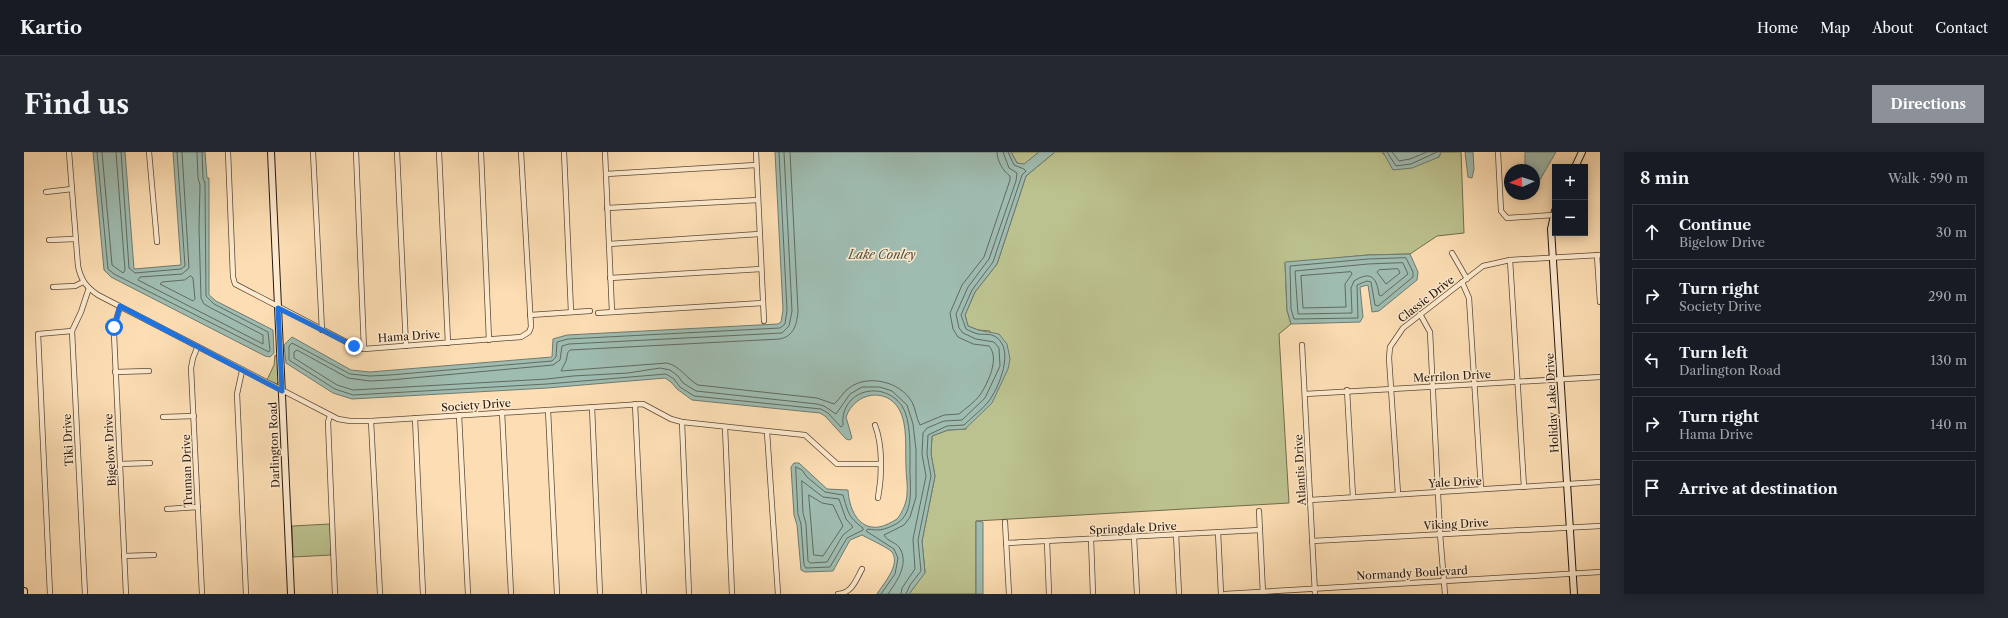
<!DOCTYPE html>
<html lang="en">
<head>
<meta charset="utf-8">
<style>
	body { margin:0; font-family:"Libre Caslon Text",serif; background:#242831; color:#f1f3f6 }
	.controls { position:absolute; right:12px; top:12px; display:grid; overflow:hidden; border-radius:0px; box-shadow:0 2px 10px #0003 }
	.controls button { width:36px; height:36px; display:grid; place-items:center; padding:0; border:0; border-bottom:1px solid #363941; background:#171b24; color:#f1f3f6; font:20px sans-serif }
	.compass { position:absolute; left:1480px; top:12px; width:36px; height:36px; border-radius:50%; background:#171b24; box-shadow:0 2px 10px #0003; rotate:267deg }
	.stop { position:absolute; width:12px; height:12px; margin:-9px; border:3px solid #1a73e8; border-radius:50%; background:#fff }
	.stop.end { background:#1a73e8; border-color:#fff; box-shadow:0 1px 4px #0008 }
	.list { margin:0; padding:0; list-style:none }
	h2 { display:flex; justify-content:space-between; align-items:center; height:52px; margin:0; padding:0 16px; font-size:17px }
	h2 small { font-size:13px; font-weight:400; color:#9ea1a6 }
	.list li { display:grid; grid-template-columns:26px 1fr auto; gap:12px; align-items:center; box-sizing:border-box; height:56px; margin:0 8px 8px; padding:0 8px; border:1px solid #363941; border-radius:0px }
	.list b { display:block; font-size:15px; white-space:nowrap }
	.list p { margin:0; font-size:13px; white-space:nowrap; color:#9ea1a6 }
	.list em { font-size:13px; font-style:normal; color:#9ea1a6 }
	.icon { flex:none; width:22px; height:22px; fill:none; stroke:currentColor; stroke-width:2; stroke-linecap:round; stroke-linejoin:round }
	.map { position:relative; flex:none; width:1576px; height:442px; overflow:hidden; border-radius:0px }
	header { display:flex; align-items:center; gap:24px; box-sizing:border-box; height:56px; padding:0 20px; background:#171b24; border-bottom:1px solid #363941 }
	header strong { font-size:19px }
	nav { display:flex; gap:22px; margin-inline-start:auto; font-size:14px }
	.intro { display:flex; align-items:center; justify-content:space-between; box-sizing:border-box; height:96px; padding:0 24px }
	h1 { margin:0; font-size:28px }
	.button { padding:10px 18px; border-radius:0px; background:#8c9099; color:#fff; font-size:14px; font-weight:700 }
	main { display:flex; gap:24px; padding:0 24px }
	aside { flex:1; background:#171b24; border-radius:0px; box-shadow:0 2px 10px #0003 }
	.map>svg:first-child { display:block }
	.green { fill:#bcc28f; stroke:#716c4e }
	.water { fill:#9fbcb1; stroke:#6f7a6f }
	.lines { fill:none; stroke-linecap:round; stroke-linejoin:round }
	.shore { stroke:#626a5e; stroke-width:1 }
	.street-casing { stroke:#5c4936; stroke-width:6 }
	.secondary-casing { stroke:#26170c; stroke-width:8 }
	.street { stroke:#feeace; stroke-width:4.5 }
	.secondary { stroke:#feeace; stroke-width:6 }
	.route { stroke:#1a73e8; stroke-width:5 }
	.labels { text-anchor:middle; dominant-baseline:central; stroke-width:3; stroke-linejoin:round; paint-order:stroke }
	.street-label { font-size:11px; fill:#26170c; stroke:#feeace }
	.water-label { font-size:12px; font-style:italic; fill:#505146; stroke:#feeace }
</style>
</head>
<body>
<header>
<strong>Kartio</strong>
<nav><a>Home</a><a>Map</a><a>About</a><a>Contact</a></nav>
</header>
<div class="intro"><h1>Find us</h1><a class="button">Directions</a></div>
<main>
<div class="map">
<svg width="1576" height="442" viewBox="0 0 1576 442">
	<rect width="100%" height="100%" fill="#fddeb4"/>
	<filter id="stains"><feTurbulence type="fractalNoise" baseFrequency=".005" numOctaves="4"/><feColorMatrix values="0 0 0 0 .2 0 0 0 0 .09 0 0 0 0 .02 0 0 0 .5 -.17"/></filter>
	<radialGradient id="worn" r=".72"><stop offset=".6" stop-color="#630" stop-opacity="0"/><stop offset="1" stop-color="#630" stop-opacity=".3"/></radialGradient>
	<g class="green">
		<path d="M987 0H1015L1000 13 993 11Z"/>
		<path d="M1031 0H1359V2L1415 5 1417 0H1437L1440 81 1413 84 1386 102 1344 103 1261 111 1263 158 1267 172 1255 182 1265 351 952 369V442H885L901 420 898 389 911 324 907 302 908 284 924 278 942 277 966 179 954 178 944 174 941 163 951 140 973 112 1002 24Z"/>
		<path d="M251 203 254 205 255 228 253 232 243 228 250 213Z"/>
		<path d="M306 372 307 403 269 405 268 374Z"/>
	</g>
	<g class="water">
		<path d="M69 0H101L110 117 157 113 149 0H181L183 26H185V143L192 149 249 178 250 201 246 205 241 204 87 125 80 118Z"/>
		<path d="M751 0H987L993 11 1000 12 1015 0H1031L1002 24 973 112 951 140 941 163 944 174 954 178 975 182 983 192 986 207 984 217 968 251 941 277 924 278 908 284 907 302 911 324 898 389 901 421 885 442H853C859 432 877 413 868 400 863 395 845 387 838 383L826 388 809 419 781 420 777 418 773 373 770 363 767 315 770 311H775L803 337 824 338C825 355 833 378 855 375 861 374 868 370 873 367 878 361 883 350 883 342 884 333 882 324 882 315 881 298 884 272 875 257 862 235 831 240 822 265L828 286 826 288 822 287 801 264 796 261 668 248 653 237 647 230 641 226 523 236 328 247 309 241 262 211 260 193 268 185 327 218 346 220 528 205 529 187 543 183 754 172 757 170 759 158Z"/>
		<path d="M1359 0H1417L1415 5 1388 16 1369 18Z"/>
		<path d="M1441 0H1449L1450 17 1448 26 1444 25Z"/>
		<path d="M1501 0H1532L1510 38V18H1501Z"/>
		<path d="M1386 102 1394 120 1393 128 1355 159 1348 160 1344 133 1336 135 1339 165 1336 170 1267 172 1263 158 1261 110 1344 103Z"/>
		<path d="M952 369 959 370V442H952Z"/>
	</g>
	<g class="lines">
		<g class="shore">
			<path d="M73 0 84 117 90 122 245 200 246 198 244 180 190 152 182 144 181 31 179 26 178 0"/>
			<path d="M78 0 88 113 99 121 101 118 92 0"/>
			<path d="M97 0 105 116 111 121 157 117 161 114 153 0"/>
			<path d="M158 0 165 116 158 122 116 125 114 128 239 192V183L187 156 180 152 177 146 175 76 176 33 174 26 173 0"/>
			<path d="M755 0 763 158 761 172 756 176 544 187 533 190 532 205 528 209 366 223 346 224 326 222 268 191 265 194V208L311 237 329 243 523 232 642 222 650 227 656 235 670 244 797 257 804 261 817 275 819 273C816 238 859 227 878 254 887 267 886 296 886 312 885 333 893 364 868 374 859 378 854 379 844 377L842 379 870 397 874 406 871 422 857 442"/>
			<path d="M760 0 768 159 765 174 758 181 545 192 538 194 536 208 529 213 366 228 346 229 324 226 273 198 270 200V206L313 233 329 238 523 227 549 224 604 221 636 216 646 218 654 224 659 231 672 239 793 252 800 254 812 262 826 242 838 235H856L868 239 883 253 889 272 892 298V345L886 365 880 373 860 383C863 389 871 390 875 395 886 411 873 429 864 442"/>
			<path d="M766 0 774 159C773 172 770 184 756 187L546 198 544 200 542 209 537 219 643 211C656 214 663 227 674 233L793 246 810 252C816 247 819 240 825 236 843 222 876 229 888 250 892 257 892 266 896 273L920 263 935 262C942 256 951 250 956 243 964 231 976 206 965 194L949 192 934 185 929 177 926 161 938 133 960 105 986 28V24C979 19 973 9 973 0"/>
			<path d="M1363 0 1372 14 1387 12 1413 0"/>
			<path d="M1368 0 1375 9 1386 7 1403 0"/>
			<path d="M1382 106 1389 120V125L1354 154 1351 153 1347 130 1343 129 1333 133 1334 166 1270 167 1267 157 1266 114 1344 107Z"/>
			<path d="M1379 111 1384 122 1357 144 1355 143C1353 126 1347 118 1330 129L1327 136 1328 161 1274 162 1271 119 1344 112Z"/>
			<path d="M1374 117 1376 121 1362 132 1353 120 1355 118Z"/>
			<path d="M1327 120 1328 122 1321 132 1322 155 1279 156 1277 124Z"/>
			<path d="M167 124 169 126 171 147 169 149 136 132 138 130 160 128Z"/>
			<path d="M772 315 778 318 783 325 801 340 819 343C824 360 824 365 839 376V378L823 386 806 415 782 416 780 413 777 372 774 362Z"/>
			<path d="M778 329 799 345 815 347 822 367 829 375 819 383 803 410 786 411 784 409 782 372 779 361Z"/>
			<path d="M785 343 798 351 809 353 819 374 799 404 790 403Z"/>
			<path d="M877 442 878 436 891 417 889 387 902 324 898 302 899 281 903 276 920 269 938 268 961 246 976 214 975 196 970 190 952 187 939 181 935 176 932 162 944 135 965 107 992 29 993 21 985 16 979 0"/>
			<path d="M882 442 886 433 897 419 894 388 907 324 903 302 904 283 923 274 940 273C948 265 958 258 965 249 975 235 991 198 972 185 966 181 960 183 954 182 950 181 946 179 942 177L937 163 948 138 969 110 998 23 1002 19 1000 17 990 13 984 0"/>
		</g>
		<g class="street-casing">
			<g id="street">
				<path d="M45 0 54 114C57 128 62 135 74 143L314 267 326 269H347L619 252 647 267 658 270 781 283 813 312H856"/>
				<path d="M125 0 133 90"/>
				<path d="M204 0 209 125 211 132 330 194 340 197 497 185 505 180 507 175 497 0"/>
				<path d="M289 0 298 178"/>
				<path d="M332 0 340 197"/>
				<path d="M373 0 382 194"/>
				<path d="M415 0 424 191"/>
				<path d="M457 0 465 188"/>
				<path d="M540 0 547 160"/>
				<path d="M581 0 588 160"/>
				<path d="M732 0 740 169"/>
				<path d="M1474 0 1477 59 1483 66 1529 63"/>
				<path d="M582 22 732 13"/>
				<path d="M22 40 48 37"/>
				<path d="M583 56 734 48"/>
				<path d="M25 88 51 87"/>
				<path d="M585 92 735 82"/>
				<path d="M1428 101 1443 127"/>
				<path d="M1573 103 1576 150"/>
				<path d="M1486 108 1500 335"/>
				<path d="M586 126 737 117"/>
				<path d="M1438 130 1445 146 1457 337"/>
				<path d="M29 135 51 134 59 130"/>
				<path d="M96 155 90 175V182L102 442"/>
				<path d="M574 161 739 151"/>
				<path d="M1396 162 1406 180 1416 382 1421 442"/>
				<path d="M506 163 566 159"/>
				<path d="M1278 193 1291 442"/>
				<path d="M173 196 169 206 167 216 178 442"/>
				<path d="M218 219 213 242 222 442"/>
				<path d="M91 220 125 219"/>
				<path d="M1323 238 1329 345"/>
				<path d="M1281 242 1576 225"/>
				<path d="M611 252 620 442"/>
				<path d="M568 255 576 442"/>
				<path d="M524 258 533 442"/>
				<path d="M478 260 487 442"/>
				<path d="M435 263 444 442"/>
				<path d="M306 264 304 270 311 442"/>
				<path d="M139 265 170 264"/>
				<path d="M391 266 399 442"/>
				<path d="M347 269 356 442"/>
				<path d="M658 270 665 442"/>
				<path d="M851 273C859 294 858 324 854 346"/>
				<path d="M701 275 708 442"/>
				<path d="M743 280 754 442"/>
				<path d="M96 312 126 311"/>
				<path d="M1374 342 1365 206 1366 195 1379 176 1459 114 1486 108 1576 103"/>
				<path d="M1286 348 1576 330"/>
				<path d="M143 357 174 355"/>
				<path d="M1235 359 1239 442"/>
				<path d="M981 370 985 442"/>
				<path d="M1194 380 1197 442"/>
				<path d="M1152 382 1155 442"/>
				<path d="M1110 385 1113 442"/>
				<path d="M1067 387 1069 442"/>
				<path d="M1023 389 1025 442"/>
				<path d="M1288 389 1576 374"/>
				<path d="M982 391 1236 378"/>
				<path d="M100 404 130 403"/>
				<path d="M26 442 14 182 48 179"/>
				<path d="M61 442 48 179 57 160 65 136"/>
				<path d="M814 442C828 441 832 428 838 417"/>
				<path d="M1201 442 1576 420"/>
			</g>
		</g>
		<g class="secondary-casing">
			<g id="secondary">
				<path d="M247 0 267 442"/>
				<path d="M1551 15 1558 0"/>
				<path d="M1531 59 1527 77 1550 442"/>
				<path d="M0 439V442"/>
			</g>
		</g>
		<use href="#street" class="street"/>
		<use href="#secondary" class="secondary"/>
	</g>
	<g class="lines">
		<path class="route" d="M90 175 96 154 258 239 254 156 330 194"/>
	</g>
	<g class="labels">
		<g class="street-label">
			<text transform="translate(1402 147) rotate(-38)">Classic Drive</text>
			<text transform="translate(385 184) rotate(-4)">Hama Drive</text>
			<text transform="translate(1428 224) rotate(-3)">Merrilon Drive</text>
			<text transform="translate(1528 251) rotate(-93)">Holiday Lake Drive</text>
			<text transform="translate(452 253) rotate(-4)">Society Drive</text>
			<text transform="translate(44 288) rotate(-93)">Tiki Drive</text>
			<text transform="translate(250 293) rotate(-92)">Darlington Road</text>
			<text transform="translate(86 298) rotate(-93)">Bigelow Drive</text>
			<text transform="translate(1276 318) rotate(-93)">Atlantis Drive</text>
			<text transform="translate(163 319) rotate(-92)">Truman Drive</text>
			<text transform="translate(1431 330) rotate(-3)">Yale Drive</text>
			<text transform="translate(1432 372) rotate(-3)">Viking Drive</text>
			<text transform="translate(1109 376) rotate(-3)">Springdale Drive</text>
			<text transform="translate(1388 421) rotate(-3)">Normandy Boulevard</text>
		</g>
		<g class="water-label">
			<text x="858" y="102">Lake Conley</text>
		</g>
	</g>
	<rect width="100%" height="100%" filter="url(#stains)"/>
	<rect width="100%" height="100%" fill="url(#worn)"/>
</svg>
<div class="controls">
<button>+</button>
<button>−</button>
</div>
<svg class="compass" viewBox="-18 -18 36 36"><path d="M0-13l5 13h-10z" fill="#e53935"/><path d="M0 13l5-13h-10z" fill="#9ea1a6"/></svg>
<div class="stop" style="left:90px;top:175px"></div>
<div class="stop end" style="left:330px;top:194px"></div>
</div>
<aside>
<h2>8 min<small>Walk · 590 m</small></h2>
<ul class="list">
<li><svg class="icon" aria-label="ahead" viewBox="0 0 24 24"><path d="M12 20V5M6 11l6-6 6 6"/></svg><div><b>Continue</b><p>Bigelow Drive</p></div><em>30 m</em></li>
<li><svg class="icon" aria-label="right" viewBox="0 0 24 24"><path d="M7 20v-9h11M14 6l5 5-5 5"/></svg><div><b>Turn right</b><p>Society Drive</p></div><em>290 m</em></li>
<li><svg class="icon" aria-label="left" viewBox="0 0 24 24"><path d="M17 20v-9H6M10 6l-5 5 5 5"/></svg><div><b>Turn left</b><p>Darlington Road</p></div><em>130 m</em></li>
<li><svg class="icon" aria-label="right" viewBox="0 0 24 24"><path d="M7 20v-9h11M14 6l5 5-5 5"/></svg><div><b>Turn right</b><p>Hama Drive</p></div><em>140 m</em></li>
<li><svg class="icon" aria-label="arrive" viewBox="0 0 24 24"><path d="M6 21V4h12l-3 4 3 4H6"/></svg><div><b>Arrive at destination</b></div></li>
</ul>
</aside>
</main>
</body>
</html>
